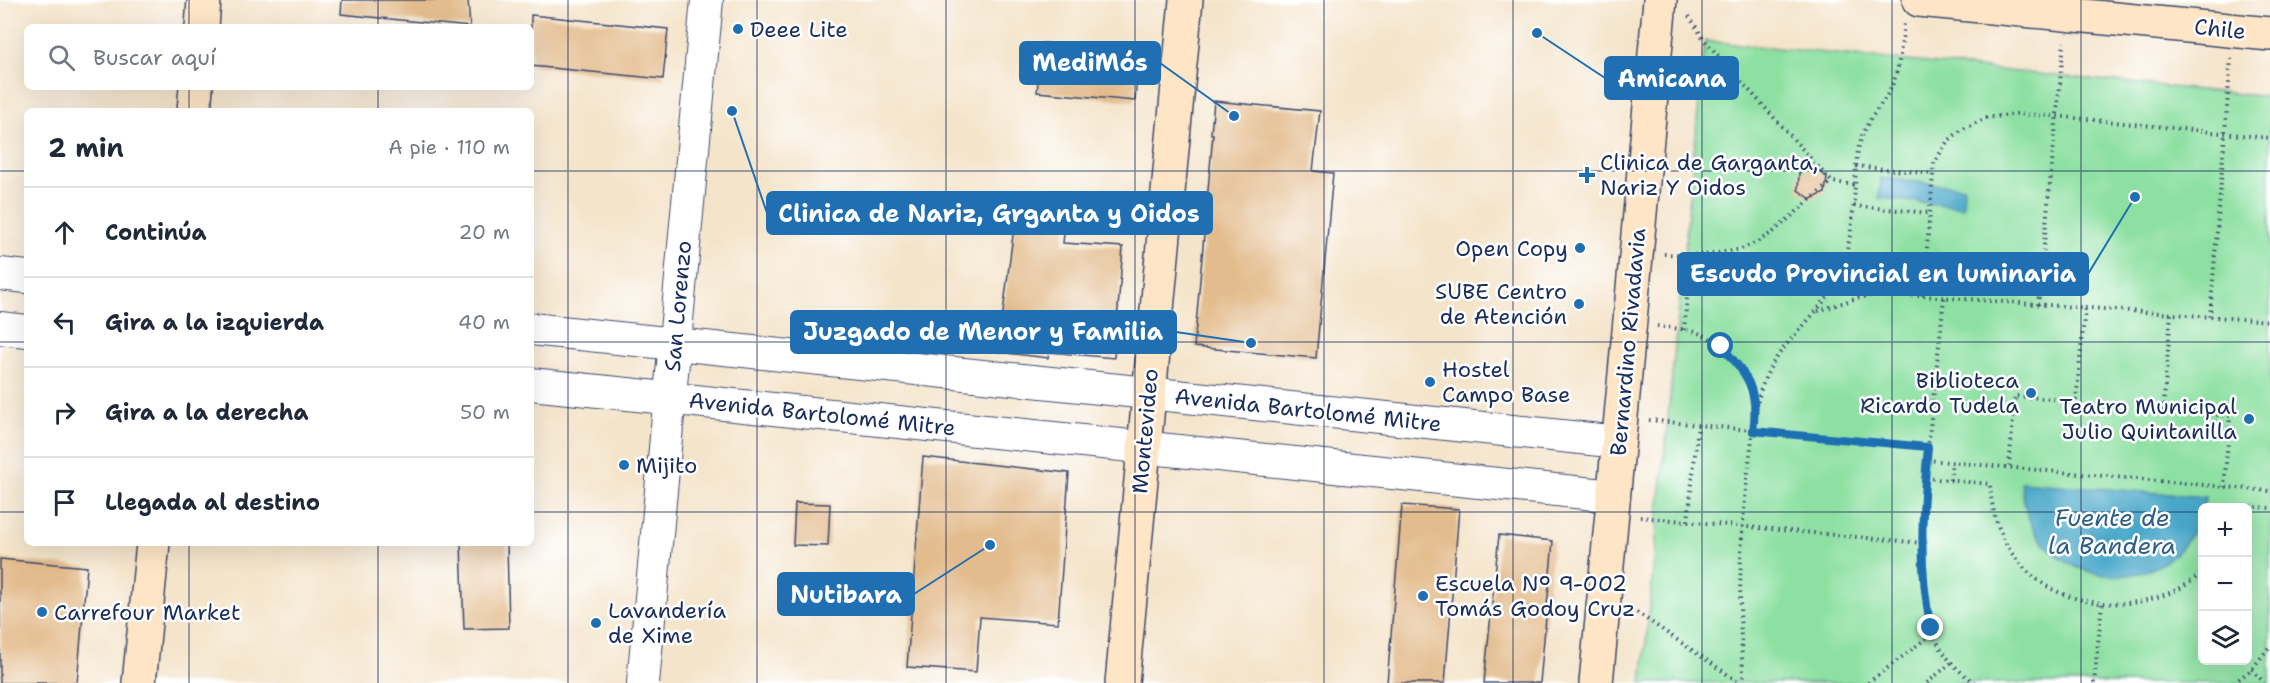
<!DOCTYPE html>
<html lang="es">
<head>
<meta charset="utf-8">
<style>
	body { margin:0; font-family:"Shantell Sans",sans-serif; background:#f6f6f7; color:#1f2937 }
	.controls { position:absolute; right:18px; bottom:18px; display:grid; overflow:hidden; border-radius:9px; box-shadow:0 6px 24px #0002 }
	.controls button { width:54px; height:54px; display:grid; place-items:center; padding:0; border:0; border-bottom:2px solid #e0e1e3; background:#fff; color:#1f2937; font:30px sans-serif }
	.stop { position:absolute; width:18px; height:18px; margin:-14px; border:4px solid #1f6fb2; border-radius:50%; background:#fff }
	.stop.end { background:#1f6fb2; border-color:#fff; box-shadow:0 2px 6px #0008 }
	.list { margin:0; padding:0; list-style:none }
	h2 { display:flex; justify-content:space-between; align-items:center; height:78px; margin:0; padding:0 24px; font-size:26px }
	h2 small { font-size:20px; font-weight:400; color:#747a83 }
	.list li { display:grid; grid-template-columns:39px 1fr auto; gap:18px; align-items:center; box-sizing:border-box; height:90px; padding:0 24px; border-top:2px solid #e0e1e3 }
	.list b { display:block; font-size:22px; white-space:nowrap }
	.list em { font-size:20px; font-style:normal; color:#747a83 }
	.icon { flex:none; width:33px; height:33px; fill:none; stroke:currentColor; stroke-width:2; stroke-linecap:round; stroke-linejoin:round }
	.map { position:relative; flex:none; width:2270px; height:683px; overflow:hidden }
	.search { position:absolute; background:#fff; box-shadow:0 6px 24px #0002; left:24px; top:24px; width:510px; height:66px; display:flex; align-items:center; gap:15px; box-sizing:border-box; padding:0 21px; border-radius:9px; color:#747a83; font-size:22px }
	.panel { position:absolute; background:#fff; box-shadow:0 6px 24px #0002; left:24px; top:108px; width:510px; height:438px; border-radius:9px }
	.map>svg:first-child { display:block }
	.green { fill:#8de0a2; stroke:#548880; stroke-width:1.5; fill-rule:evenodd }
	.water { fill:#4aa7c9; stroke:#326b94; stroke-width:1.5 }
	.building { fill:#e3bc8d }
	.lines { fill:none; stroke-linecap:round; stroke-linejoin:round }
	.street-casing { stroke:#3c4a6e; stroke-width:34 }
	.secondary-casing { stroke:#3c4a6e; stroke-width:36 }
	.path { stroke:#3c4a6e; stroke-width:4; stroke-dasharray:1.5 4.5; stroke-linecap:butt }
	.street { stroke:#fff; stroke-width:32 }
	.secondary { stroke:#fde5c5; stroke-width:33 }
	.route { stroke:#1f6fb2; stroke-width:8 }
	.grid { fill:none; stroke:#1b2f5e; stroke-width:1.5; stroke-opacity:0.55 }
	.poi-dot { fill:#1f6fb2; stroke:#fff; stroke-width:2 }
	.labels { text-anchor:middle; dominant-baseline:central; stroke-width:5; stroke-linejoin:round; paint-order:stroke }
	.poi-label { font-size:22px; fill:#1b2f5e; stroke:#fff; text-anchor:start }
	.street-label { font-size:22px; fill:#1b2f5e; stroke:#fff }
	.water-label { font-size:24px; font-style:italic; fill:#2e5f89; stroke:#fff }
	.leader { fill:none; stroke:#1f6fb2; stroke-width:2 }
	.callout-dot { fill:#1f6fb2; stroke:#fff; stroke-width:2 }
	.callout { fill:#1f6fb2; stroke:#1f6fb2; stroke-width:2 }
	.callout-label { font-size:24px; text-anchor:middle; font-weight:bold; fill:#fff }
</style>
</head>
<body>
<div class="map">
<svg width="2270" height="683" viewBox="0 0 2270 683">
	<rect width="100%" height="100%" fill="#fff"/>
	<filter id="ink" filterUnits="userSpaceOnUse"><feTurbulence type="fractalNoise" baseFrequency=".0167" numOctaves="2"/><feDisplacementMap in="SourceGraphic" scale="12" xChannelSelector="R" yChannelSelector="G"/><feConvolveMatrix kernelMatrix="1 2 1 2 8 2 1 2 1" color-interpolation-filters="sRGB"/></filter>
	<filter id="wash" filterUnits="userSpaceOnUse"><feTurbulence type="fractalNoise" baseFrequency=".008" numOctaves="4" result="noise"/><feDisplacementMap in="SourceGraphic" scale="24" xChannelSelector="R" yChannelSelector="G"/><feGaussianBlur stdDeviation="1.35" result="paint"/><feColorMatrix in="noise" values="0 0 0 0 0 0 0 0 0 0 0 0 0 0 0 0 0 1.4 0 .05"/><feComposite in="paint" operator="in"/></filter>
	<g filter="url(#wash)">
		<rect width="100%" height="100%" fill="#f4e4ca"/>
		<path class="green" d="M1705 41 2270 97V683H1642ZM2202 508H2248V660H2202Z"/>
		<g class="water">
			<path d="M1881 178 1964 187 1963 207 1879 198Z"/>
			<path d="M2021 482 2206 497C2200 519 2192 538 2174 555 2131 593 2057 576 2032 526 2025 512 2023 497 2021 482Z"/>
		</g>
		<g id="blocks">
			<g class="building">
				<path d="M342 0H468L470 27 341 14Z"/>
				<path d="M531 15 668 29 663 79 531 66Z"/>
				<path d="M1042 43 1139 52 1135 101 1037 92Z"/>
				<path d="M1214 101 1320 111 1313 171 1333 173 1316 358 1194 347 1213 134H1211Z"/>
				<path d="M1813 167 1827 177 1825 193 1811 199 1798 190 1799 173Z"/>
				<path d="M1015 219 1065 225 1063 243 1123 247 1114 358 1049 352 1048 358 998 352Z"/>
				<path d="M923 457 1069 473 1058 623 980 617 976 672 907 667Z"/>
				<path d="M795 503 830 504 828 546 793 545Z"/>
				<path d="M1402 505 1459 509 1445 683H1387Z"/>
				<path d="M1499 535 1553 541 1540 683H1484Z"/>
				<path d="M461 543H507L509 628 464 629Z"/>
				<path d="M0 559 87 567 77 683H0Z"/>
			</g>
		</g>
	</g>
	<g filter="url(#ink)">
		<use href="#blocks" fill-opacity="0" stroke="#3c4a6e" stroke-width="1.5"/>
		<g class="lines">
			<g class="street-casing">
				<g id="street">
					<path d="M0 274 27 277"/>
					<path d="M0 328 27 331"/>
					<path d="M531 329 1619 442"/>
					<path d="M531 384 1614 496"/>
					<path d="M643 683 707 0"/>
				</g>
			</g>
			<g class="secondary-casing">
				<g id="secondary">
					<path d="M1919 0 2270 34"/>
					<path d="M202 27 204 0"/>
					<path d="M194 111 196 87"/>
					<path d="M139 683 153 543"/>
					<path d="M1122 683 1186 0"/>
					<path d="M1596 683 1660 0"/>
				</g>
			</g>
			<g class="path">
				<path d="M1689 16 1705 41 1832 182 1855 185"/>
				<path d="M1856 166 1933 174"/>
				<path d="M1854 206 1930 213"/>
				<path d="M1664 254 1705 255 1741 249 1757 242 1773 232 1831 182"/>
				<path d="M1923 296 1934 163 1947 142 1961 130 1986 118 2016 114 2056 116 2270 138"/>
				<path d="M1944 298C1938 356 1931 413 1926 471 1922 522 1916 577 1931 626 1938 651 1955 669 1975 683"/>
				<path d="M2038 305 2064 42"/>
				<path d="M1818 311 1860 297 1895 294 2270 321"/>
				<path d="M2171 314 2163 410 2230 416 2224 487"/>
				<path d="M2210 317 2231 58"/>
				<path d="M1657 326C1672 328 1689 329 1703 335 1721 342 1742 364 1749 381 1753 390 1754 400 1757 409"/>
				<path d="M1684 330 1691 255"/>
				<path d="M1649 420 1928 448"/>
				<path d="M1927 460 2270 491"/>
				<path d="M2009 466 2015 396 2076 401 2085 308"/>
				<path d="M1926 478 1990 484C1994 566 2057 613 2137 602 2160 598 2186 589 2202 572"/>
				<path d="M1950 480 1952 462"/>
				<path d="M2234 508 2235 505 2270 508"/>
				<path d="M1640 517 1922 543"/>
				<path d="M1688 521 1698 425"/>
				<path d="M1632 609 1740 683"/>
				<path d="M2252 669 2264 683"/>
				<path d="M1744 683C1737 608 1740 536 1749 462 1753 435 1754 406 1764 381 1778 344 1814 321 1833 287 1850 257 1853 219 1855 186 1856 169 1856 152 1862 136 1868 119 1881 106 1890 90 1900 70 1901 45 1904 24"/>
				<path d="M1868 683 1933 633"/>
				<path d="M1927 683 1951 663"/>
				<path d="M2094 683 2102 603"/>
				<path d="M2234 683 2252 669 2270 646"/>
			</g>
			<use href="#street" class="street"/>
			<use href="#secondary" class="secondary"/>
		</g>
	</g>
	<g class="lines" filter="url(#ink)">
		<path class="route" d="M1721 346C1748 374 1759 391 1753 431L1928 447C1922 508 1918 568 1931 628"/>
	</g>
	<path class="grid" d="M189 0V27M378 0V27M568 0V683M757 0V683M946 0V683M1135 0V683M1324 0V683M1513 0V683M1702 0V683M1892 0V683M2081 0V683M189 87V111M378 87V111M0 171H27M531 171H2270M0 342H27M531 342H2270M0 512H27M531 512H2202M2248 512H2270M189 543V683M378 543V683"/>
	<g class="poi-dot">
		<circle cx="738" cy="29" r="6"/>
		<path d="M1584 166h6v6h6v6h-6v6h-6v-6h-6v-6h6z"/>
		<circle cx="1580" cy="248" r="6"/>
		<circle cx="1579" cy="304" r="6"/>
		<circle cx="1430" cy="382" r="6"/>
		<circle cx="2031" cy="393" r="6"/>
		<circle cx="2249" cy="419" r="6"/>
		<circle cx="624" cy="465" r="6"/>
		<circle cx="1423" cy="596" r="6"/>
		<circle cx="42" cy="612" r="6"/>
		<circle cx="596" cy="623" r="6"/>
	</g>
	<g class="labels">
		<g class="poi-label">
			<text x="750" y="29">Deee Lite</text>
			<text x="1600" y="162">Clinica de Garganta,<tspan x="1600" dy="25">Nariz Y Oidos</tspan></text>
			<text x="1568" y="248" text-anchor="end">Open Copy</text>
			<text x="1567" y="291" text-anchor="end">SUBE Centro<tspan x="1567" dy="25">de Atención</tspan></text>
			<text x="1442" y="369">Hostel<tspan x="1442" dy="25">Campo Base</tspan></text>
			<text x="2019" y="380" text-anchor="end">Biblioteca<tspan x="2019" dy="25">Ricardo Tudela</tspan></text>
			<text x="2237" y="406" text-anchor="end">Teatro Municipal<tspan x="2237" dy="25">Julio Quintanilla</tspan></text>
			<text x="636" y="465">Mijito</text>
			<text x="1435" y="583">Escuela N° 9-002<tspan x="1435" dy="25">Tomás Godoy Cruz</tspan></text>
			<text x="608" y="610">Lavandería<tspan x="608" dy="25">de Xime</tspan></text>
			<text x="54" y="612">Carrefour Market</text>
		</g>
		<g class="street-label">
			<text transform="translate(2220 29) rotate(6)">Chile</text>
			<text transform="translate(678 306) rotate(-85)">San Lorenzo</text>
			<text transform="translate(1628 342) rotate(-85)">Bernardino Rivadavia</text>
			<text transform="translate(1308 410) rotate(6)">Avenida Bartolomé Mitre</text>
			<text transform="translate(822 414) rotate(6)">Avenida Bartolomé Mitre</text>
			<text transform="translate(1145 431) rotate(-85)">Montevideo</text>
		</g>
		<g class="water-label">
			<text x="2112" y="518">Fuente de<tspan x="2112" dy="28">la Bandera</tspan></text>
		</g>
	</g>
	<path class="leader" d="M1234 116L1160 63M1537 33L1605 78M732 111L767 213M2135 197L2088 274M1251 343L1176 332M990 545L914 594"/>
	<g class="callout-dot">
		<circle cx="1234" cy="116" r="6"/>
		<circle cx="1537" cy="33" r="6"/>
		<circle cx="732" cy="111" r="6"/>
		<circle cx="2135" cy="197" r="6"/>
		<circle cx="1251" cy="343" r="6"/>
		<circle cx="990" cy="545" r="6"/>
	</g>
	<g class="callout">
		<rect x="1020" y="42" width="140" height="42" rx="6"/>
		<rect x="1605" y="57" width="133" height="42" rx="6"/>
		<rect x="767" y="192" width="445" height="42" rx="6"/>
		<rect x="1678" y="253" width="410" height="42" rx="6"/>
		<rect x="791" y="311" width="385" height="42" rx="6"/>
		<rect x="778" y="573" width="136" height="42" rx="6"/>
	</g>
	<g class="callout-label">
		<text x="1090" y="71">MediMós</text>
		<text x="1672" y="87">Amicana</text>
		<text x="989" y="222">Clinica de Nariz, Grganta y Oidos</text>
		<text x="1883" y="282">Escudo Provincial en luminaria</text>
		<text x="983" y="340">Juzgado de Menor y Familia</text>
		<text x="846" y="603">Nutibara</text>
	</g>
</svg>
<div class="controls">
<button>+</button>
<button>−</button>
<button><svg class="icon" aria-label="layers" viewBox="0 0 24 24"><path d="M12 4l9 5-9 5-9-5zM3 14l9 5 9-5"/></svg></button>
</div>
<div class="stop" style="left:1721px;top:346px"></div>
<div class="stop end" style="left:1931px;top:628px"></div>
<div class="search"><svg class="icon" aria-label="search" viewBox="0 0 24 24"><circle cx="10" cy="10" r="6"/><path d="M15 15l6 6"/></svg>Buscar aquí</div>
<section class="panel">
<h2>2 min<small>A pie · 110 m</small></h2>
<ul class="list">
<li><svg class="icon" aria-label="ahead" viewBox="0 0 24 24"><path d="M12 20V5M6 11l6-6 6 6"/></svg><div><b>Continúa</b></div><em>20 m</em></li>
<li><svg class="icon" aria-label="left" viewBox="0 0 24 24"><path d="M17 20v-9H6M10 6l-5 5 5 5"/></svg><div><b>Gira a la izquierda</b></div><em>40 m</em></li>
<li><svg class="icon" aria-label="right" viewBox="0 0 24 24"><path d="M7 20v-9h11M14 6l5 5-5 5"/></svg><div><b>Gira a la derecha</b></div><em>50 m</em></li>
<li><svg class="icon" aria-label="arrive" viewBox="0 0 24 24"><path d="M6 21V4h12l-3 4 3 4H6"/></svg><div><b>Llegada al destino</b></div></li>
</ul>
</section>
</div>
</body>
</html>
